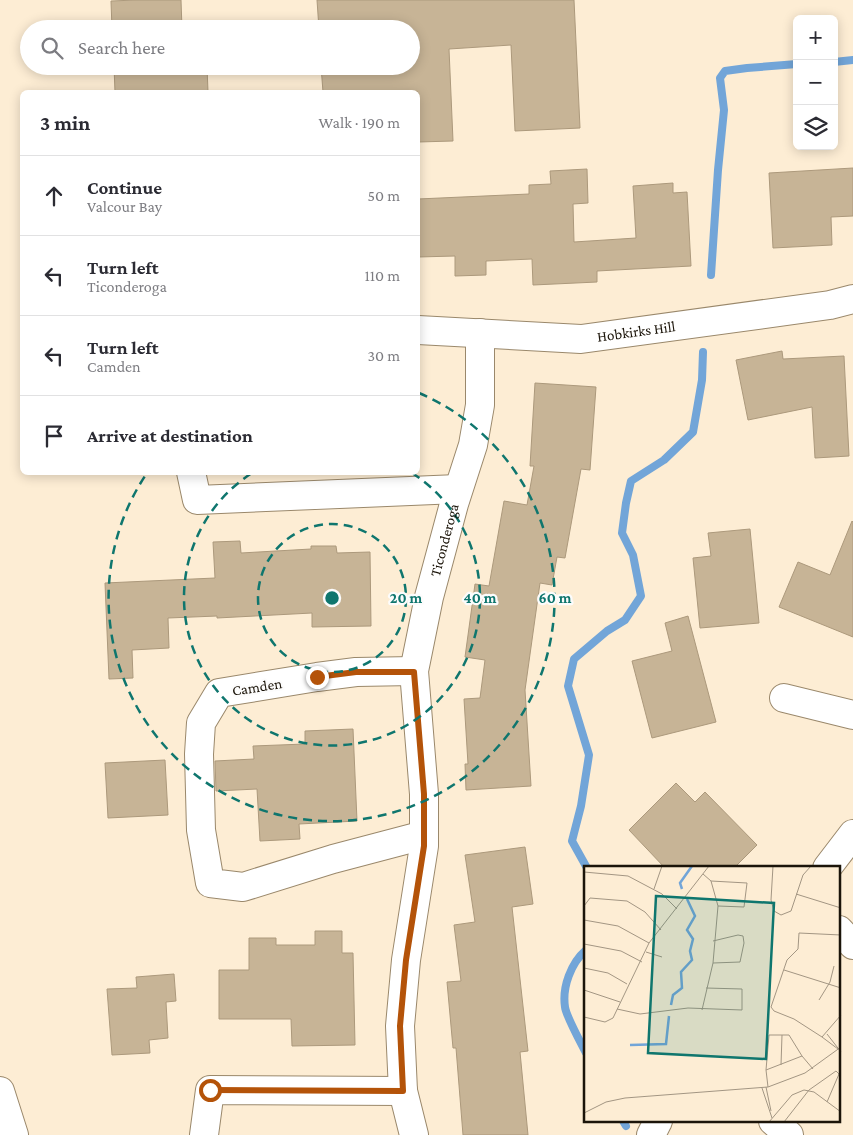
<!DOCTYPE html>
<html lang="en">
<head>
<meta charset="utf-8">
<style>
	body { margin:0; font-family:"Crimson Pro",serif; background:#f7f7f7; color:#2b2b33 }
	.controls { position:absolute; right:15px; top:15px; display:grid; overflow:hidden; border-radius:8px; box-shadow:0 2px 12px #0003 }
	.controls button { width:45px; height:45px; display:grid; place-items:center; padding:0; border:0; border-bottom:1px solid #e1e1e2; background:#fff; color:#2b2b33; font:25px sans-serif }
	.stop { position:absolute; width:15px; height:15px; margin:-11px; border:4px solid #b45309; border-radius:50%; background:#fff }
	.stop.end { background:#b45309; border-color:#fff; box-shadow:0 1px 5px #0008 }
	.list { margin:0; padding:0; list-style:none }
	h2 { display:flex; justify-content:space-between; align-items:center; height:65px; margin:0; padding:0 20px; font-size:21px }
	h2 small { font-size:16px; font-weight:400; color:#7c7c81 }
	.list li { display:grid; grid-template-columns:32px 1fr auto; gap:15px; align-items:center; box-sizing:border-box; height:80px; padding:0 20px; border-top:1px solid #e1e1e2 }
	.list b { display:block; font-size:19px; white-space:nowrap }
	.list p { margin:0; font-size:16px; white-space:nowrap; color:#7c7c81 }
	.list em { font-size:16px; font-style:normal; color:#7c7c81 }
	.icon { flex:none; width:28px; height:28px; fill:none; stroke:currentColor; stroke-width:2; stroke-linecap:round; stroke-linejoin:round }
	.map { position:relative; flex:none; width:853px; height:1135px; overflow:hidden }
	.search { position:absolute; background:#fff; box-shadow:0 2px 12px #0003; left:20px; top:20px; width:400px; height:55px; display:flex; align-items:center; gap:12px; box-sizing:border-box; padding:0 18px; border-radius:28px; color:#7c7c81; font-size:19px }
	.panel { position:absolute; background:#fff; box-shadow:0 2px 12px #0003; left:20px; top:90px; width:400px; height:385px; border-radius:8px }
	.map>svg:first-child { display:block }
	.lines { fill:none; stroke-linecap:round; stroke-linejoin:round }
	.stream { stroke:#72a5d8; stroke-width:8 }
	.building { fill:#c7b496; stroke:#ac997c }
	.minor-casing { stroke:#9a886b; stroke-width:30 }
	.minor { stroke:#fff; stroke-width:28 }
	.route { stroke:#b45309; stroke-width:6 }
	.ring { fill:none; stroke:#0f766e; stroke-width:2.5; stroke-dasharray:9 6 }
	.labels { text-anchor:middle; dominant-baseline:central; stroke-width:4.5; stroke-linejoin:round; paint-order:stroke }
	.street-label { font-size:15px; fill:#1b1409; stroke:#fcfcfc }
	.inset-river { fill:none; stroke:#72a5d8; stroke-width:2.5 }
	.inset-road { fill:none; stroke:#a39683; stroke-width:1 }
	.view { fill:#0f766e; fill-opacity:0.15; stroke:#0f766e; stroke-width:2.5 }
	.inset-edge { fill:none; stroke:#1b1409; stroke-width:2.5 }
	.centre { fill:#0f766e; stroke:#fcfcfc; stroke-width:2.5 }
	.ring-label { font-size:15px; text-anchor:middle; font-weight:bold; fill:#0f766e; stroke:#fcfcfc; stroke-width:4.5; stroke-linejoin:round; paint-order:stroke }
</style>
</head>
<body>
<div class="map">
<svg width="853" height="1135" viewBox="0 0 853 1135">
	<rect width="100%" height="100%" fill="#fdedd4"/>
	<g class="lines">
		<g class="stream">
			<path d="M834 62 853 60"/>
			<path d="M711 275 718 170 724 110 720 78 725 71 747 68 797 64"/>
			<path d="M587 868 572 841 581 806 589 755 568 686 574 659 607 631 625 620 641 596 633 555 622 533 626 503 631 481 664 460 693 432 702 380 703 352"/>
			<path d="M586 950C571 963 562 987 565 1007 566 1016 581 1043 586 1053"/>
			<path d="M623 1121 626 1126"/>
		</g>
	</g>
	<g class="building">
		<path d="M136 0H181L182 29H112L111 1Z"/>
		<path d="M317 0H574L580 128 515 131 511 45 449 49 453 141 418 142V92H323L321 66H411V29H319Z"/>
		<path d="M114 66H207L208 92H115Z"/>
		<path d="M853 168V216L831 217 832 245 773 248 769 173Z"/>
		<path d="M587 169 588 203 573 204 574 242 636 238 633 186 673 183V193L687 192 691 266 597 271V282L533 285 532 259 486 261V275L455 276V256L418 257V199L529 194V185L551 184 550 171Z"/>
		<path d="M782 351 783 359 844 356 849 456 815 458 812 407 748 420 736 360Z"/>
		<path d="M535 383 596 387 590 470 581 469 565 558 557 557 552 585 540 583 525 690 531 786 466 790 465 764H468L464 699 480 698 485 660 465 657 475 584 489 586 504 501 527 505 534 466H530Z"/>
		<path d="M852 521 853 522V637L779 607 798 562 830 575Z"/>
		<path d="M750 529 759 623 700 628 693 558 711 556 708 533Z"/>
		<path d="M240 541 241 553 311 549V546H336L337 553 370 552 371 626 312 627V613L217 618V616L168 618 169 648 132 650 133 678 109 679 105 583 215 578 213 542Z"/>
		<path d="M688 616 716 722 652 738 632 661 672 651 665 623Z"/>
		<path d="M353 729 357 821 299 824 300 839 260 841 257 789 216 791 215 761 254 759 253 746 305 744V731Z"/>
		<path d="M165 760 168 815 108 818 105 763Z"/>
		<path d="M676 783 695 802 705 792 757 845 734 868H665L629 830Z"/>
		<path d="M525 847 533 904 512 907 528 1051 520 1052 528 1135H463L456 1048H453L447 982 461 981 454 925 475 922 465 855Z"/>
		<path d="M315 931H342V953H353L355 1045 292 1046 291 1019H219V970H249V938H276V945H315Z"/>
		<path d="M174 974 176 1001 166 1002 168 1038 149 1040 150 1053 112 1055 107 989 137 988 136 977Z"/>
	</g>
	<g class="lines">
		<g class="minor-casing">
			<g id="minor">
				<path id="s1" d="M418 330 581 339 830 305 853 299"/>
				<path d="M191 472 197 500 458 489"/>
				<path d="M414 671 356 672 317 677 219 693 201 723 199 754 201 830 210 883 243 887 333 859 424 835"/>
				<path d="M784 698 853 715"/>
				<path d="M827 868 853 834"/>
				<path d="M839 930 853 945"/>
				<path d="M0 1091 14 1135"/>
				<path d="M773 1121 789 1135"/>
				<path d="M204 1135 210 1090 403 1091"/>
				<path id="s2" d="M414 1135 403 1091 400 1026 406 960 424 846V794L414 671 429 597 454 504 473 445 480 405V333"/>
				<path d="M651 1135 658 1121"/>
			</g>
		</g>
		<use href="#minor" class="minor"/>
	</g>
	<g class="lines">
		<path class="route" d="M210 1090 403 1091 400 1026 406 960 424 846V794L414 672H356L317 677"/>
	</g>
	<g class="ring">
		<circle cx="332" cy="598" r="74"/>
		<path d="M412 473A148 148 0 1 1 252 473"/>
		<path d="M419 393A223 223 0 1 1 147 473"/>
	</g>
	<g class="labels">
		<g class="street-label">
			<text stroke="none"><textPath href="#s1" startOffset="219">Hobkirks Hill</textPath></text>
			<text stroke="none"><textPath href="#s2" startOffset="602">Ticonderoga</textPath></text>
			<text transform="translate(257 687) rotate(-9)">Camden</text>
		</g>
	</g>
	<g transform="translate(584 866)">
		<rect width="256" height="256" fill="#fdedd4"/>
		<path class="inset-river" d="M98 23 96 17 108 0M87 139 89 129 98 122 97 106 108 94 106 85 109 73 103 64 111 50 103 33M46 179 82 178 85 150"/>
		<path class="inset-road" d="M189 0 187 34 190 45 197 49 207 45 219 9 227 0M0 6 44 10 78 28 93 43M127 15 163 17 160 41 134 40M70 23 78 0M212 28 257 42M0 40 6 32 43 35 61 46 77 64M0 54 34 60 65 77M257 69 215 67 214 83 203 94 187 141 190 145 210 153 238 171 257 149M129 75 154 69 159 70 160 77 156 96 129 97M0 78 37 85 58 96M62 86 78 91M0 102 24 107 43 118M200 104 257 122M0 124 36 136M235 134 246 116 250 100M33 143 56 148 104 142 158 144V123L122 122M118 144 129 97 134 40 127 15 119 8M0 151 21 156 29 152 65 77 125 0M243 168 257 186M238 171 254 183M218 190 229 203M197 199 198 169M182 204 218 190 205 169H185L182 204 184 221M182 221 187 245M178 222 188 252M0 247 22 236 41 232 184 221 221 207 257 181M185 256 208 229 220 224 230 226 257 246M200 256 225 224 252 205 255 208 243 236"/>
		<path class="view" d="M72 30 190 37 182 193 64 187Z"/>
		<rect width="256" height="256" class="inset-edge"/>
	</g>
	<circle cx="332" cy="598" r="8" class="centre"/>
	<g class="ring-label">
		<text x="406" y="603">20 m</text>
		<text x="480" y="603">40 m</text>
		<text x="555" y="603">60 m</text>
	</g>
</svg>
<div class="controls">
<button>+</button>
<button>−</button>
<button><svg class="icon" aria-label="layers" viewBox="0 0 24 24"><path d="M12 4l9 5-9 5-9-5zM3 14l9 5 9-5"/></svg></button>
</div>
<div class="stop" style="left:210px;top:1090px"></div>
<div class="stop end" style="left:317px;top:677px"></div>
<div class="search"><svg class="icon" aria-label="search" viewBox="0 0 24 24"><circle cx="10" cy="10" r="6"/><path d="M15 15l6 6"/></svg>Search here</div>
<section class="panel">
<h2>3 min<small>Walk · 190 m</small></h2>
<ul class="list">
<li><svg class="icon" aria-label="ahead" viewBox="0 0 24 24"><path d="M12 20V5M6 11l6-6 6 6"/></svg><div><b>Continue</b><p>Valcour Bay</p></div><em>50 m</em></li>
<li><svg class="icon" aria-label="left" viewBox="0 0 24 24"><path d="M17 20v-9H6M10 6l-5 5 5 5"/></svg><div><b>Turn left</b><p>Ticonderoga</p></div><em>110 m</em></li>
<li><svg class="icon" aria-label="left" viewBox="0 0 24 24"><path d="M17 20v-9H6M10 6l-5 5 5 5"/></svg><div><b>Turn left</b><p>Camden</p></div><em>30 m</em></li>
<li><svg class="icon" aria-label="arrive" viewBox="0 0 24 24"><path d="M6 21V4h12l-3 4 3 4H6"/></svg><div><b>Arrive at destination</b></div></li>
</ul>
</section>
</div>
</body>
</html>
